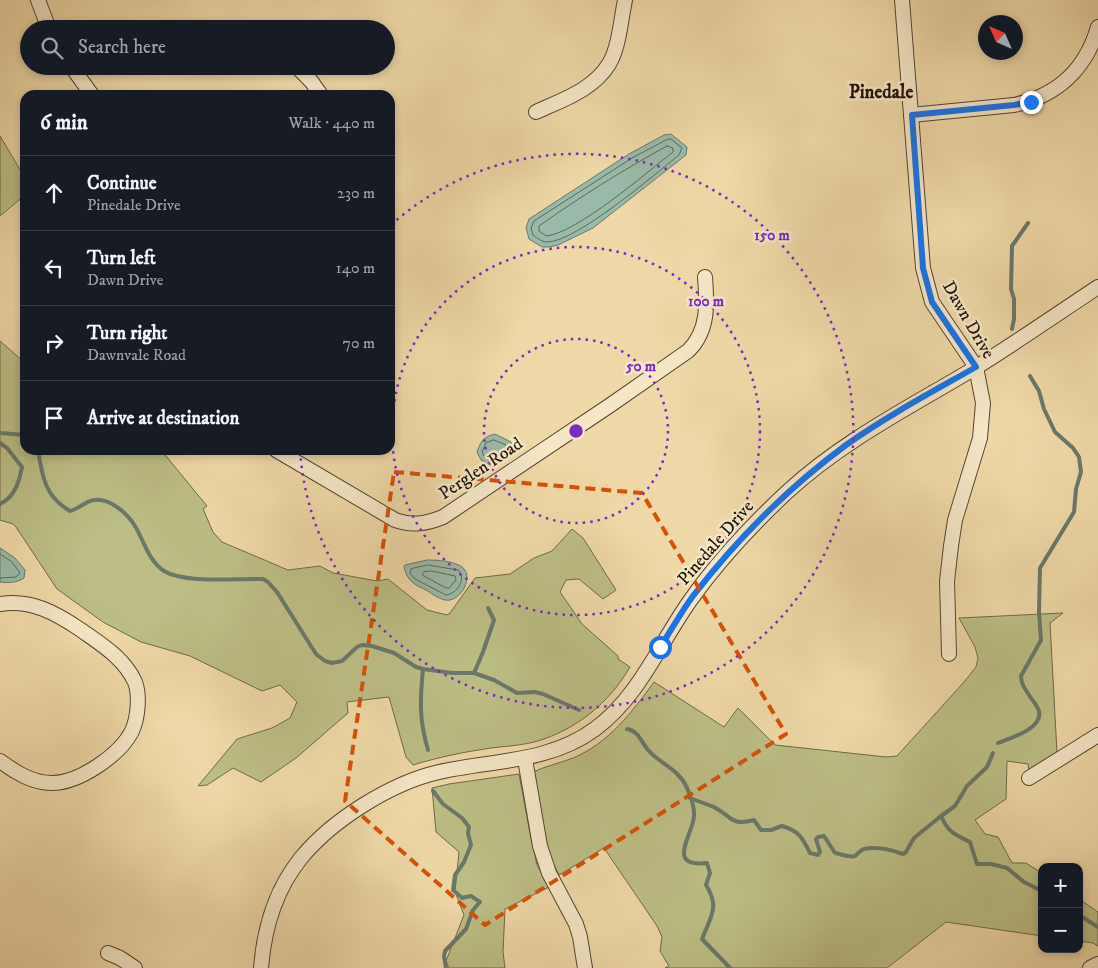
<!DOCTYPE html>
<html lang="en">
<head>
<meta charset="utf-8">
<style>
	body { margin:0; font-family:"IM FELL DW Pica",serif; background:#242831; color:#f1f3f6 }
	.controls { position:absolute; right:15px; bottom:15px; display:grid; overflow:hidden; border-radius:10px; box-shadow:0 2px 8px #0003 }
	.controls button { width:45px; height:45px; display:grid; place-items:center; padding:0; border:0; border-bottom:1px solid #363941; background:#171b24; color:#f1f3f6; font:25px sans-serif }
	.compass { position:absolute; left:978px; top:15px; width:45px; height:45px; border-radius:50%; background:#171b24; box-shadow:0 2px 8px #0003; rotate:315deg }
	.stop { position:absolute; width:15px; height:15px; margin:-11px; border:4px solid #1a73e8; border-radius:50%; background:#fff }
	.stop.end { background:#1a73e8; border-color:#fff; box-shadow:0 1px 5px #0008 }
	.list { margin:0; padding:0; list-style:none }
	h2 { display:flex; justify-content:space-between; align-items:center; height:65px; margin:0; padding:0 20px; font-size:21px }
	h2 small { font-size:16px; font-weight:400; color:#9ea1a6 }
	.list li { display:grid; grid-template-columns:32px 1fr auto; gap:15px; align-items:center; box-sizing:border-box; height:75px; padding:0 20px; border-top:1px solid #363941 }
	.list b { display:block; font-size:19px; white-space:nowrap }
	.list p { margin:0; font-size:16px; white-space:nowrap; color:#9ea1a6 }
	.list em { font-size:16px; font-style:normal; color:#9ea1a6 }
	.icon { flex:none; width:28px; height:28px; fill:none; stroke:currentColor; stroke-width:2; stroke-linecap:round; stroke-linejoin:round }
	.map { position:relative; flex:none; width:1098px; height:968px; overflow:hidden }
	.search { position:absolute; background:#171b24; box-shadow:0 2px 8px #0003; left:20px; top:20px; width:375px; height:55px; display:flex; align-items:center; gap:12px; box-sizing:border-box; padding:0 18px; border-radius:28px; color:#9ea1a6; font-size:19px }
	.panel { position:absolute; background:#171b24; box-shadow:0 2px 8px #0003; left:20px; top:90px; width:375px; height:365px; border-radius:15px }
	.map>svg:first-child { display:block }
	.green { fill:#bcbe85; stroke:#6e6948 }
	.water { fill:#9abaa9; stroke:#6a786a }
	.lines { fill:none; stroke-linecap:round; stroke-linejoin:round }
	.shore { stroke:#5e675a; stroke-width:1 }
	.stream { stroke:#6a786a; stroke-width:4 }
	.minor-casing { stroke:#544532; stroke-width:16 }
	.minor { stroke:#f5e6c6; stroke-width:14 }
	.route { stroke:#1a73e8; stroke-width:6 }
	.marked { fill:none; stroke:#d4520c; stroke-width:4; stroke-dasharray:10 6; stroke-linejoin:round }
	.ring { fill:none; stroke:#7b2cbf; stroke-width:2.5; stroke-dasharray:2.5 5 }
	.labels { text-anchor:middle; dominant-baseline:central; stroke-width:5; stroke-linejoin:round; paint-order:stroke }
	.street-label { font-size:18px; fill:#21140b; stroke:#f5e6c6 }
	.neighbourhood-label { font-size:19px; font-weight:bold; fill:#21140b; stroke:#f5e6c6 }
	.centre { fill:#7b2cbf; stroke:#f5e6c6; stroke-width:2.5 }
	.ring-label { font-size:15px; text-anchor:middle; font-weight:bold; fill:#7b2cbf; stroke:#f5e6c6; stroke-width:5; stroke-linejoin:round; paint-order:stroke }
</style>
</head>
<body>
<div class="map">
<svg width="1098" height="968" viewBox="0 0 1098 968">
	<rect width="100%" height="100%" fill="#efd8a7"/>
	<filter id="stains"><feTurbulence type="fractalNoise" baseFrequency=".004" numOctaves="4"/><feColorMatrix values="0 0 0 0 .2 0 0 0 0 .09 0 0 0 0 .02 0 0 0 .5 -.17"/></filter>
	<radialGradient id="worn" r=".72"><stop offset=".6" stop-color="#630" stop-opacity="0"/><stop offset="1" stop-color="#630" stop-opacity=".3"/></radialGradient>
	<g class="green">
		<path d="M0 136 25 178V195L0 216Z"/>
		<path d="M0 341 25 363V450H161L207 506 203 509 213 532 222 542 288 570 320 566 333 573 377 581 388 579 427 610 447 615 450 613 475 578 510 574 534 558 552 551 572 529 583 538 616 590 603 599 579 579 566 580 560 592 582 624 618 656V659L630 667C611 700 581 726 544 739 528 745 508 746 491 748 464 752 439 757 413 765L406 757 389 697 347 702 348 713 296 758 261 782 233 768 207 785 198 786 237 739 272 728 290 718 297 702 280 685 262 691 190 656 141 642 103 622 57 589 16 527 13 524 0 520Z"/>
		<path d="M1063 613 1050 623 1057 753 1029 772 1028 764 1007 761 1006 799 975 820 985 834 998 837 1012 863H1026L1042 873V936L946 922 887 968H665L669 966 660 951 662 937 657 926 604 848 559 875 548 853 533 772C546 766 560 763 573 758 609 743 632 712 654 682L724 727 738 708 775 745 886 757 897 756 964 682 976 667 978 658 975 647 959 618Z"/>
		<path d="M519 774 530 833 537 865 549 887 505 909 503 952 505 968H449L446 961 464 915 455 892 459 852 436 832 432 788 449 784Z"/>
		<path d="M1079 899 1098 912V946L1093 943 1079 941Z"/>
	</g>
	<g class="water">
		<path d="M671 134 687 147 686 155 593 228 558 245 549 247H542L529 239 526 228 529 219 629 154 664 135Z"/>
		<path d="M495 434 511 442 513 448 510 454 492 466 481 460 477 452C481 441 483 437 495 434Z"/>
		<path d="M0 548 15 558 25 570 24 578C16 583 9 583 0 582Z"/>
		<path d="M427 560C437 560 454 561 462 567 475 577 460 603 445 600 438 599 430 592 424 589 413 584 407 580 404 567L405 565Z"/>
	</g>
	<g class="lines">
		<g class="shore">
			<path d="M671 139 682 148 679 155C654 175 576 242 547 242 542 242 537 238 533 235L531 228 534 221 632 158 666 140Z"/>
			<path d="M667 146 673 148V152C646 173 577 233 546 236L539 231V226C580 197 623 170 667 146Z"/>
			<path d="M494 440 506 445 507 448 491 460 484 456 482 452 486 443Z"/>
			<path d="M0 554 12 562 20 573 16 577 0 578"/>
			<path d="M428 565 458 570C467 579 457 594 446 595L415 579 410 573 411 569Z"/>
			<path d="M432 571 455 576 456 580 449 588H446L422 575 424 572Z"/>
		</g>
		<g class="stream">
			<path d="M1012 329 1014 319V299L1011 289 1012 246 1028 223"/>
			<path d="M0 433 25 435"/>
			<path d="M0 443 7 448 22 467C19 482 15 497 0 504"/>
			<path d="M38 450C42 476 45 497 70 511 78 509 86 501 94 500 110 498 127 513 135 526 144 541 148 560 164 571 185 584 238 578 263 579L268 582 277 592 316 654 325 661 332 663 342 661 357 647 362 645 372 646 394 653 416 667 423 669 452 673H474L494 680 517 693 535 692 543 694 579 710"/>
			<path d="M423 669C420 699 419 720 428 750"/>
			<path d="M474 673 483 652 494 620 488 608"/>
			<path d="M627 729C639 731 641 742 648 750 659 763 678 769 686 786 690 794 695 808 694 816 693 835 665 868 707 863L710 873 706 885C720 907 711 916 702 939L730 968"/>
			<path d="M998 743C1010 738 1043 729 1039 711 1038 707 1033 701 1031 698 1026 690 1021 685 1021 676L1041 640 1039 612 1040 568 1074 512 1076 489 1081 472 1079 457 1073 448 1055 432 1044 409 1039 391 1030 376"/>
			<path d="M433 791 443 804 462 818 469 827 468 833 471 845 464 862 455 875 453 890 462 898 471 896 480 902 473 910 466 929 445 951 444 956 446 968"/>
			<path d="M690 798C698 801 706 804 714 807 733 817 730 826 754 820L761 830H771L782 826C799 831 802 837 810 853L818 855 820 852 816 839 818 837 824 836 835 853C841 854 850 858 855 856 858 854 860 850 864 849 877 846 892 850 903 854L906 852 914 838 941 816 955 806 967 786 987 767 993 753"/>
			<path d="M941 816C948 832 954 834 970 842L977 864H991L1007 868 1024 882 1042 891"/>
			<path d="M1079 915 1098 927"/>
		</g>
		<g class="minor-casing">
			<g id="minor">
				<path d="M38 0 49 29"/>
				<path d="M902 0 923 268 932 302 976 367 983 403 980 438 955 520 951 546 947 581 949 654"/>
				<path d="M71 66 92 95"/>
				<path d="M296 66 311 81 321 95"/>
				<path d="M536 112C562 100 593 90 609 64 619 48 621 19 625 0"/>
				<path d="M911 115 1014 105C1057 96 1086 69 1098 27"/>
				<path d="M276 450 395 520C412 526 426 524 443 517L609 406 688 351C709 331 707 303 705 277"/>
				<path d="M0 604C31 599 56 613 81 630 102 645 124 658 135 682 140 695 138 718 132 731 120 755 79 783 52 783 32 783 15 772 0 761"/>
				<path d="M525 759 540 846 549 873 576 924 580 937 585 968"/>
				<path d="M1029 778 1098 735"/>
				<path d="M108 953 120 958 135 968"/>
				<path d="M261 968C264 929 276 889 301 858 332 820 391 783 439 772 492 760 549 763 595 729 640 696 660 642 692 598 719 560 753 524 786 493 842 441 910 407 975 368 1017 342 1057 314 1098 287"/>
				<path d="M1090 968 1098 964"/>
			</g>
		</g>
		<use href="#minor" class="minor"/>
	</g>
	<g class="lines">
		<path class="route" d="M660 647C671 631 681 612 693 596 737 539 788 488 846 445 887 416 932 392 976 367L932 302 923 268 912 115 1014 105 1031 102"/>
	</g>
	<path class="marked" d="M394 472 642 493 786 734 485 925 345 801Z"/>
	<g class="ring">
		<circle cx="576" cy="431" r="92"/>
		<circle cx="576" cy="431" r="184"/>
		<path d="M391 225A277 277 0 1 1 300 450"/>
	</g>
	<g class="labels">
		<g class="street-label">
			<text transform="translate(968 320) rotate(60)">Dawn Drive</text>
			<text transform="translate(481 469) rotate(-34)">Perglen Road</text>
			<text transform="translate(716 543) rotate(-49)">Pinedale Drive</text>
		</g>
		<g class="neighbourhood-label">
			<text x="881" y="92">Pinedale</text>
		</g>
	</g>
	<circle cx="576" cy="431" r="8" class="centre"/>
	<g class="ring-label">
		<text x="772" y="240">150 m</text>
		<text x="706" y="306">100 m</text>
		<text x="641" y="371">50 m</text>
	</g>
	<rect width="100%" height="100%" filter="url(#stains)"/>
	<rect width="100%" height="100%" fill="url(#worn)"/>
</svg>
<div class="controls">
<button>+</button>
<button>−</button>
</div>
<svg class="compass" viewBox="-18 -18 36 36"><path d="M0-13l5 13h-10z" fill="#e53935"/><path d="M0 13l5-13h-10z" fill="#9ea1a6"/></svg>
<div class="stop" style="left:660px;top:647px"></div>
<div class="stop end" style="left:1031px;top:102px"></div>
<div class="search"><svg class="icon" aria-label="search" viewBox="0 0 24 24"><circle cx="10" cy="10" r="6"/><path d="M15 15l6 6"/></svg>Search here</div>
<section class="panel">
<h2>6 min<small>Walk · 440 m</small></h2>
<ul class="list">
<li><svg class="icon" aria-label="ahead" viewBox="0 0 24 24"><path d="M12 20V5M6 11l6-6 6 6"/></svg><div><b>Continue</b><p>Pinedale Drive</p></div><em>230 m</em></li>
<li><svg class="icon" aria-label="left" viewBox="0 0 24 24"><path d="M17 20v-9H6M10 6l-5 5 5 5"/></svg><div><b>Turn left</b><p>Dawn Drive</p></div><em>140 m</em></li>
<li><svg class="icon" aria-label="right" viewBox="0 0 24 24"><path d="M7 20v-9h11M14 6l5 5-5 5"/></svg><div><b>Turn right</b><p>Dawnvale Road</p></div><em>70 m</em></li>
<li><svg class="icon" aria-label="arrive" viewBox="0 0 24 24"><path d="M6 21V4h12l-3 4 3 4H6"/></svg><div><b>Arrive at destination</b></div></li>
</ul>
</section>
</div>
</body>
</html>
